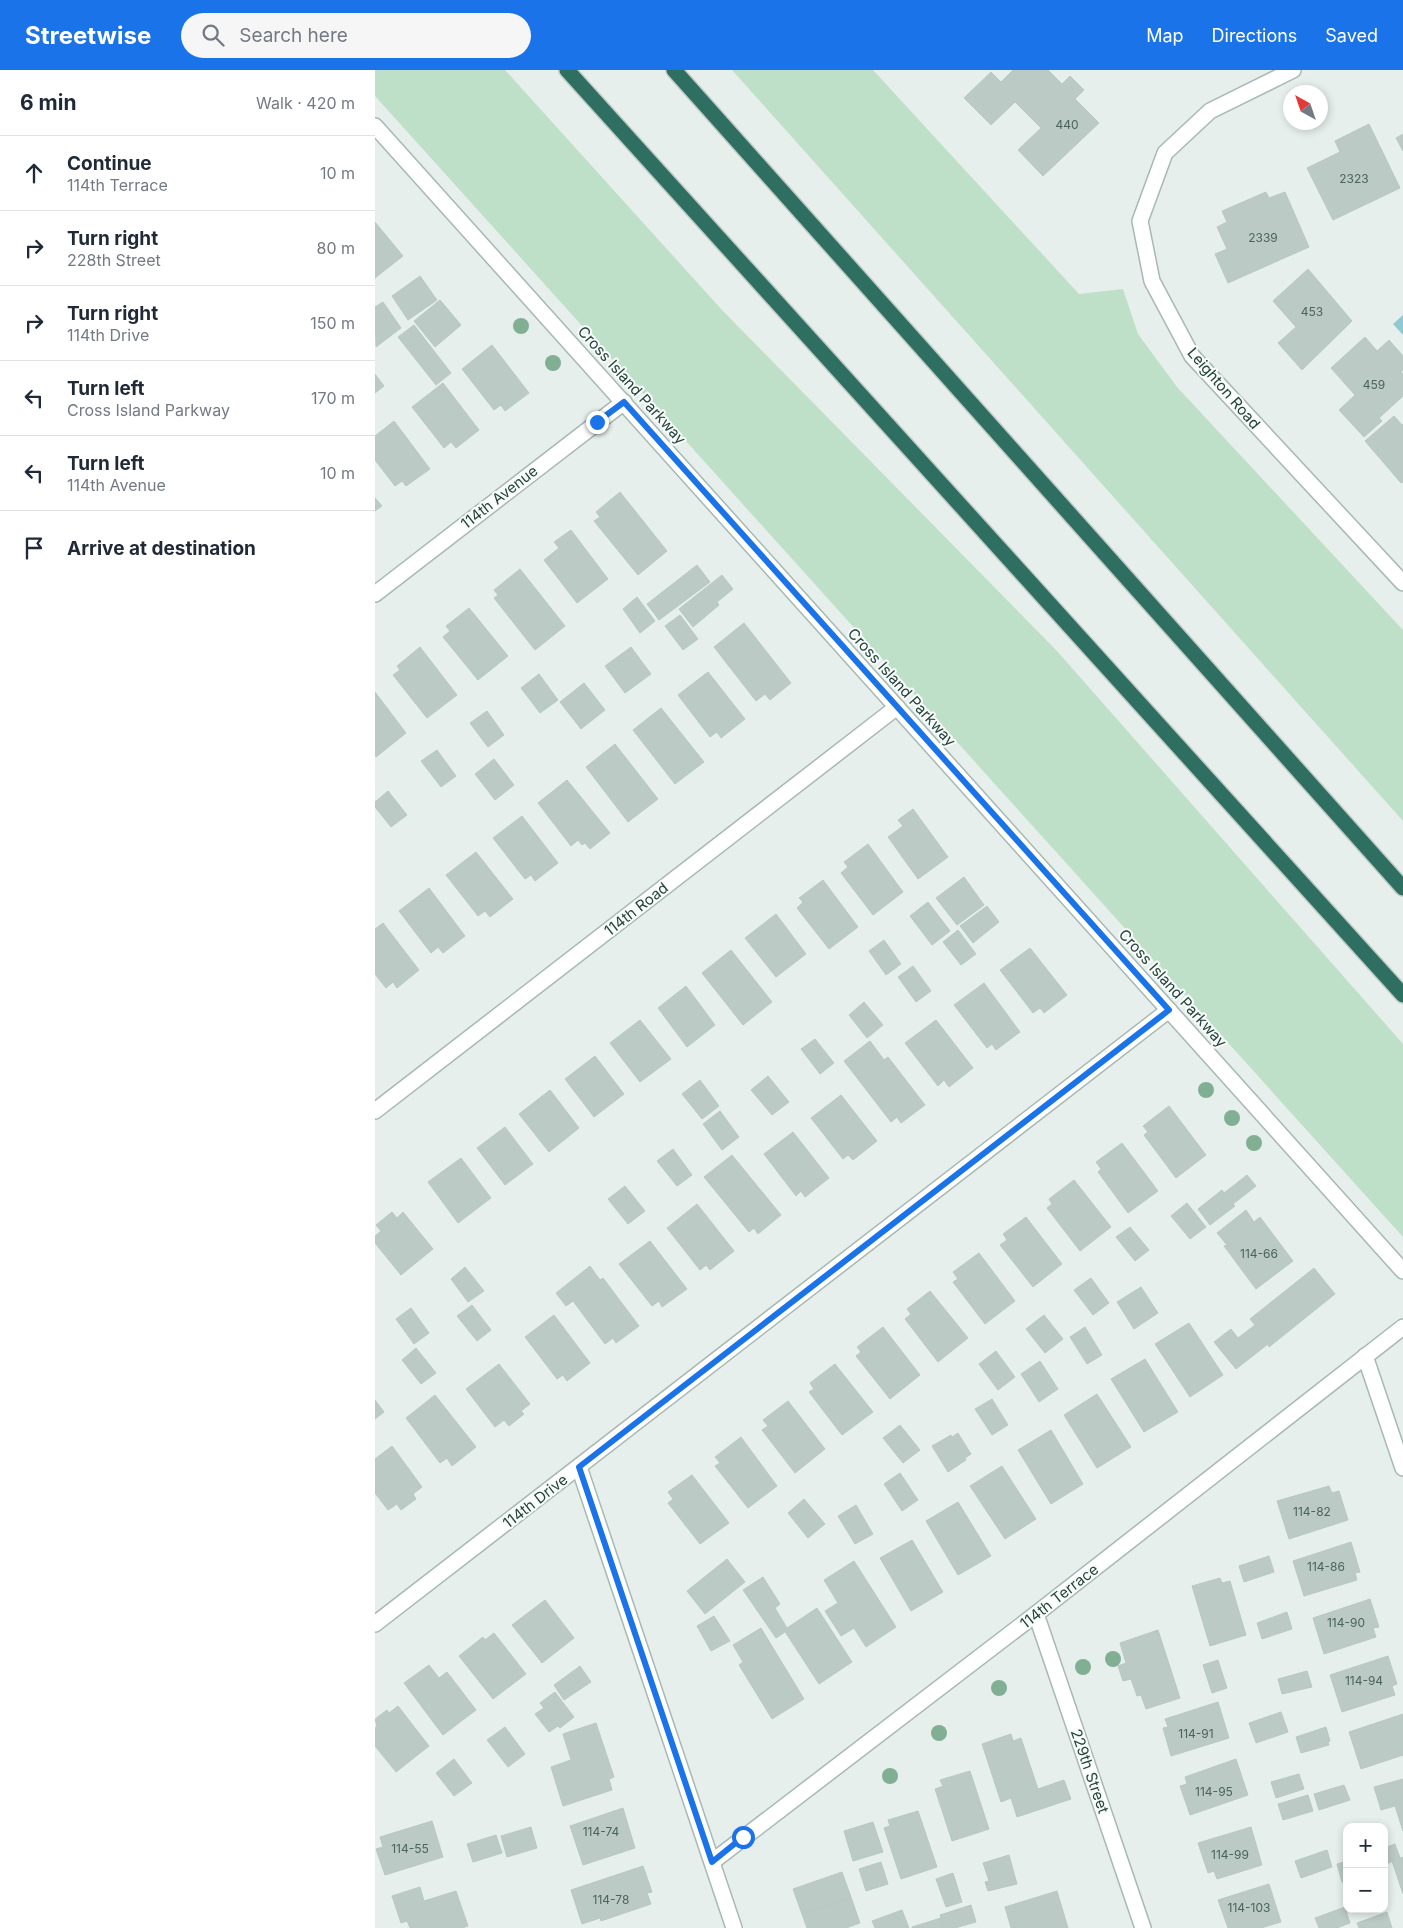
<!DOCTYPE html>
<html lang="en">
<head>
<meta charset="utf-8">
<style>
	body { margin:0; font-family:Inter,sans-serif; background:#f6f6f7; color:#1f2937 }
	.controls { position:absolute; right:15px; bottom:15px; display:grid; overflow:hidden; border-radius:10px; box-shadow:0 2px 8px #0003 }
	.controls button { width:45px; height:45px; display:grid; place-items:center; padding:0; border:0; border-bottom:1px solid #e0e1e3; background:#fff; color:#1f2937; font:25px sans-serif }
	.compass { position:absolute; left:908px; top:15px; width:45px; height:45px; border-radius:50%; background:#fff; box-shadow:0 2px 8px #0003; rotate:320deg }
	.stop { position:absolute; width:15px; height:15px; margin:-11px; border:4px solid #1a73e8; border-radius:50%; background:#fff }
	.stop.end { background:#1a73e8; border-color:#fff; box-shadow:0 1px 5px #0008 }
	.list { margin:0; padding:0; list-style:none }
	h2 { display:flex; justify-content:space-between; align-items:center; height:65px; margin:0; padding:0 20px; font-size:21px }
	h2 small { font-size:16px; font-weight:400; color:#747a83 }
	.list li { display:grid; grid-template-columns:32px 1fr auto; gap:15px; align-items:center; box-sizing:border-box; height:75px; padding:0 20px; border-top:1px solid #e0e1e3 }
	.list b { display:block; font-size:19px; white-space:nowrap }
	.list p { margin:0; font-size:16px; white-space:nowrap; color:#747a83 }
	.list em { font-size:16px; font-style:normal; color:#747a83 }
	.icon { flex:none; width:28px; height:28px; fill:none; stroke:currentColor; stroke-width:2; stroke-linecap:round; stroke-linejoin:round }
	.map { position:relative; flex:none; width:1028px; height:1858px; overflow:hidden }
	header { display:flex; align-items:center; gap:30px; box-sizing:border-box; height:70px; padding:0 25px; background:#1a73e8; color:#fff }
	header strong { font-size:24px }
	nav { display:flex; gap:28px; margin-inline-start:auto; font-size:18px }
	.search { width:350px; height:45px; background:#f6f6f7; display:flex; align-items:center; gap:12px; box-sizing:border-box; padding:0 18px; border-radius:28px; color:#747a83; font-size:19px }
	main { display:flex }
	aside { flex:1; background:#fff }
	.map>svg:first-child { display:block }
	.green { fill:#bfe0c8 }
	.water { fill:#8ec9d4 }
	.building { fill:#bbcac4; stroke:#b8c9c2 }
	.lines { fill:none; stroke-linecap:round; stroke-linejoin:round }
	.street-casing { stroke:#a8b8b2; stroke-width:18 }
	.highway-casing { stroke:#c2cac8; stroke-width:18 }
	.street { stroke:#fff; stroke-width:15 }
	.highway { stroke:#2f6f62; stroke-width:15 }
	.tree { fill:#80af93 }
	.route { stroke:#1a73e8; stroke-width:6 }
	.labels { text-anchor:middle; dominant-baseline:central; stroke-width:4; stroke-linejoin:round; paint-order:stroke }
	.number-label { font-size:12px; fill:#4a645c }
	.street-label { font-size:15px; fill:#24423a; stroke:#f7fbf9 }
</style>
</head>
<body>
<header>
<strong>Streetwise</strong>
<div class="search"><svg class="icon" aria-label="search" viewBox="0 0 24 24"><circle cx="10" cy="10" r="6"/><path d="M15 15l6 6"/></svg>Search here</div>
<nav><a>Map</a><a>Directions</a><a>Saved</a></nav>
</header>
<main>
<aside>
<h2>6 min<small>Walk · 420 m</small></h2>
<ul class="list">
<li><svg class="icon" aria-label="ahead" viewBox="0 0 24 24"><path d="M12 20V5M6 11l6-6 6 6"/></svg><div><b>Continue</b><p>114th Terrace</p></div><em>10 m</em></li>
<li><svg class="icon" aria-label="right" viewBox="0 0 24 24"><path d="M7 20v-9h11M14 6l5 5-5 5"/></svg><div><b>Turn right</b><p>228th Street</p></div><em>80 m</em></li>
<li><svg class="icon" aria-label="right" viewBox="0 0 24 24"><path d="M7 20v-9h11M14 6l5 5-5 5"/></svg><div><b>Turn right</b><p>114th Drive</p></div><em>150 m</em></li>
<li><svg class="icon" aria-label="left" viewBox="0 0 24 24"><path d="M17 20v-9H6M10 6l-5 5 5 5"/></svg><div><b>Turn left</b><p>Cross Island Parkway</p></div><em>170 m</em></li>
<li><svg class="icon" aria-label="left" viewBox="0 0 24 24"><path d="M17 20v-9H6M10 6l-5 5 5 5"/></svg><div><b>Turn left</b><p>114th Avenue</p></div><em>10 m</em></li>
<li><svg class="icon" aria-label="arrive" viewBox="0 0 24 24"><path d="M6 21V4h12l-3 4 3 4H6"/></svg><div><b>Arrive at destination</b></div></li>
</ul>
</aside>
<div class="map">
<svg width="1028" height="1858" viewBox="0 0 1028 1858">
	<rect width="100%" height="100%" fill="#e6efeb"/>
	<g class="green">
		<path d="M0 0H130L347 240 682 581 1028 974V1167L0 26Z"/>
		<path d="M357 0H498L704 224 748 219 763 264 802 317 1028 560V751Z"/>
	</g>
	<path class="water" d="M1028 245V265L1018 254Z"/>
	<g class="building">
		<path d="M638 0H673L687 14 695 6 709 20 700 29 724 53 668 106 643 80 666 58 640 32 616 55 589 28 616 2 626 12Z"/>
		<path d="M994 54 1025 118 958 150 932 98 965 82 960 71Z"/>
		<path d="M1028 64V81L1021 68Z"/>
		<path d="M891 122 894 128 910 122 934 177 853 213 840 184 852 179 842 157 852 152 847 141Z"/>
		<path d="M0 152 28 186 0 208Z"/>
		<path d="M933 199 977 251 927 300 903 273 921 257 898 231Z"/>
		<path d="M45 206 62 230 33 250 17 226Z"/>
		<path d="M65 230 86 255 60 277 39 251Z"/>
		<path d="M8 232 26 258 1 277 0 237Z"/>
		<path d="M39 255 76 303 61 315 23 267Z"/>
		<path d="M990 267 1002 281 1014 270 1028 286V300L1026 302 1028 304V326L1004 348 1007 351 989 367 964 340 980 325 956 298Z"/>
		<path d="M117 275 154 323 130 341 126 335 119 340 87 299Z"/>
		<path d="M0 304 9 316 0 323Z"/>
		<path d="M68 313 104 360 81 378 76 372 69 378 37 337Z"/>
		<path d="M1019 346 1027 355 1028 354V412L1026 413 990 371Z"/>
		<path d="M19 351 55 399 31 416 27 411 20 416 0 390V366Z"/>
		<path d="M245 422 292 481 263 505 219 451 225 447 221 442Z"/>
		<path d="M0 428 7 436 0 441Z"/>
		<path d="M196 460 233 509 202 533 169 490 184 478 179 472Z"/>
		<path d="M322 495 335 512 284 550 272 534Z"/>
		<path d="M145 499 190 556 160 580 119 528 123 525 119 520Z"/>
		<path d="M347 505 358 519 342 532 344 535 318 557 304 539Z"/>
		<path d="M262 527 280 551 265 563 248 539Z"/>
		<path d="M94 538 133 586 103 610 68 567 75 561 71 556Z"/>
		<path d="M305 545 323 569 308 580 290 556Z"/>
		<path d="M369 553 416 613 395 630 390 624 381 631 339 577Z"/>
		<path d="M45 577 82 625 52 648 18 605 25 600 22 596Z"/>
		<path d="M256 577 276 604 250 623 230 596Z"/>
		<path d="M333 602 370 649 346 668 342 662 335 667 303 625Z"/>
		<path d="M164 604 183 630 165 643 146 618Z"/>
		<path d="M209 613 230 640 206 659 185 632Z"/>
		<path d="M0 622 31 663 1 687 0 685Z"/>
		<path d="M286 638 329 692 300 714 258 660Z"/>
		<path d="M112 641 129 665 113 677 95 653Z"/>
		<path d="M240 674 283 729 253 752 211 697Z"/>
		<path d="M62 680 81 706 66 717 46 691Z"/>
		<path d="M119 689 139 715 120 730 100 704Z"/>
		<path d="M192 710 235 763 215 779 210 773 207 775 203 770 196 776 163 733Z"/>
		<path d="M13 721 32 745 16 757 0 737V732Z"/>
		<path d="M538 739 573 787 543 809 513 767 528 756 523 750Z"/>
		<path d="M147 746 183 793 160 811 156 805 150 809 118 768Z"/>
		<path d="M493 774 528 822 498 845 466 803 473 797 469 792Z"/>
		<path d="M101 782 138 829 115 847 110 841 103 846 71 805Z"/>
		<path d="M589 807 609 835 582 855 561 828Z"/>
		<path d="M448 810 483 857 454 879 422 838 428 832 424 828Z"/>
		<path d="M54 818 90 866 68 883 63 877 56 883 24 841Z"/>
		<path d="M553 832 575 861 557 875 535 846Z"/>
		<path d="M612 836 624 852 598 873 585 856Z"/>
		<path d="M401 844 431 884 401 907 370 868Z"/>
		<path d="M8 853 44 900 22 918 18 912 11 918 0 904V859Z"/>
		<path d="M583 860 601 884 586 895 568 872Z"/>
		<path d="M509 870 526 894 511 905 494 881Z"/>
		<path d="M655 878 692 925 669 943 665 938 658 943 625 900Z"/>
		<path d="M356 880 397 932 368 955 327 903Z"/>
		<path d="M538 896 556 921 541 932 523 907Z"/>
		<path d="M609 913 645 962 621 980 617 974 612 978 579 935Z"/>
		<path d="M311 916 340 955 312 977 283 938Z"/>
		<path d="M489 932 508 955 492 968 474 945Z"/>
		<path d="M265 950 296 989 265 1012 235 973Z"/>
		<path d="M561 950 598 998 574 1017 569 1010 563 1016 530 973Z"/>
		<path d="M440 969 459 993 445 1004 426 979Z"/>
		<path d="M495 971 509 990 513 987 550 1035 526 1053 522 1047 516 1052 469 991Z"/>
		<path d="M220 986 249 1024 219 1047 190 1009Z"/>
		<path d="M393 1006 414 1032 397 1045 376 1020Z"/>
		<path d="M325 1010 344 1036 327 1049 307 1024Z"/>
		<path d="M175 1020 204 1058 174 1082 144 1044Z"/>
		<path d="M466 1025 502 1071 478 1090 473 1085 468 1089 436 1048Z"/>
		<path d="M794 1036 831 1085 801 1108 769 1065 773 1062 768 1056Z"/>
		<path d="M345 1041 364 1067 347 1080 328 1054Z"/>
		<path d="M130 1057 158 1094 130 1115 102 1078Z"/>
		<path d="M418 1062 454 1108 430 1127 426 1121 421 1126 389 1084Z"/>
		<path d="M747 1073 783 1121 753 1143 723 1102 726 1099 721 1092Z"/>
		<path d="M298 1079 317 1105 302 1116 282 1091Z"/>
		<path d="M357 1085 406 1145 383 1164 379 1158 374 1162 329 1107Z"/>
		<path d="M86 1088 116 1128 83 1153 53 1112Z"/>
		<path d="M872 1105 881 1116 858 1134 860 1136 835 1155 823 1139 847 1120 849 1123Z"/>
		<path d="M699 1110 736 1157 705 1181 672 1138 677 1134 674 1129Z"/>
		<path d="M250 1116 270 1141 253 1154 233 1129Z"/>
		<path d="M812 1133 831 1157 815 1169 796 1146Z"/>
		<path d="M322 1134 359 1181 335 1200 331 1195 325 1200 292 1158Z"/>
		<path d="M871 1140 879 1152 885 1147 918 1191 881 1219 849 1176 852 1175 842 1163Z"/>
		<path d="M17 1142 22 1148 28 1142 58 1179 26 1205 0 1173V1166L6 1161 1 1155Z"/>
		<path d="M651 1147 687 1194 658 1217 625 1175 632 1170 628 1164Z"/>
		<path d="M755 1157 774 1180 760 1191 741 1167Z"/>
		<path d="M275 1171 312 1219 287 1237 284 1231 277 1236 244 1194Z"/>
		<path d="M604 1183 640 1231 610 1254 578 1212 583 1209 578 1202Z"/>
		<path d="M215 1196 225 1210 228 1208 264 1256 241 1273 238 1268 230 1274 198 1231 191 1236 181 1223Z"/>
		<path d="M90 1197 109 1221 93 1232 76 1209Z"/>
		<path d="M939 1198 960 1224 894 1277 893 1274 861 1299 839 1272 856 1259 863 1268 880 1255 875 1249Z"/>
		<path d="M716 1208 734 1233 718 1245 699 1220Z"/>
		<path d="M766 1217 783 1243 759 1259 742 1232Z"/>
		<path d="M555 1221 593 1268 563 1292 530 1249 536 1244 532 1239Z"/>
		<path d="M97 1235 116 1260 102 1271 82 1246Z"/>
		<path d="M36 1238 54 1263 39 1274 21 1249Z"/>
		<path d="M179 1245 215 1293 192 1311 188 1305 182 1309 150 1267Z"/>
		<path d="M669 1245 688 1269 670 1283 651 1259Z"/>
		<path d="M814 1253 848 1305 815 1327 780 1274Z"/>
		<path d="M508 1257 545 1305 515 1329 481 1286 486 1282 482 1277Z"/>
		<path d="M710 1257 727 1285 712 1294 695 1267Z"/>
		<path d="M41 1278 61 1303 46 1314 27 1290Z"/>
		<path d="M621 1281 640 1307 623 1320 604 1294Z"/>
		<path d="M770 1289 803 1342 769 1362 736 1309Z"/>
		<path d="M665 1291 683 1319 664 1332 646 1304Z"/>
		<path d="M124 1294 155 1334 146 1341 149 1344 134 1356 129 1350 120 1357 91 1319Z"/>
		<path d="M460 1294 498 1342 467 1365 434 1322 439 1319 435 1313Z"/>
		<path d="M722 1324 756 1377 722 1398 689 1345Z"/>
		<path d="M60 1325 101 1377 77 1396 72 1388 65 1393 31 1348Z"/>
		<path d="M617 1329 633 1355 617 1365 600 1339Z"/>
		<path d="M0 1330 9 1342 0 1349Z"/>
		<path d="M413 1331 450 1379 420 1403 387 1360 393 1356 388 1350Z"/>
		<path d="M525 1355 545 1380 528 1393 508 1368Z"/>
		<path d="M676 1360 708 1414 676 1434 643 1380Z"/>
		<path d="M583 1363 596 1384 590 1388 591 1390 573 1402 557 1376 576 1365 577 1367Z"/>
		<path d="M366 1367 402 1416 373 1438 340 1396 345 1393 340 1387Z"/>
		<path d="M17 1376 47 1417 38 1424 41 1429 26 1440 22 1434 13 1440 0 1423V1389Z"/>
		<path d="M627 1396 661 1449 630 1469 595 1416Z"/>
		<path d="M525 1403 543 1430 527 1441 509 1414Z"/>
		<path d="M317 1405 354 1453 325 1474 293 1433 298 1429 293 1422Z"/>
		<path d="M954 1416 957 1423 964 1421 973 1450 914 1469 902 1431Z"/>
		<path d="M429 1429 450 1454 433 1468 413 1443Z"/>
		<path d="M583 1432 616 1486 583 1505 551 1451Z"/>
		<path d="M481 1435 498 1464 480 1474 463 1446Z"/>
		<path d="M537 1470 568 1522 536 1541 505 1488Z"/>
		<path d="M976 1472 985 1502 980 1503 982 1510 929 1526 918 1491Z"/>
		<path d="M894 1486 899 1502 869 1512 864 1496Z"/>
		<path d="M352 1489 370 1512 330 1544 312 1521Z"/>
		<path d="M479 1491 521 1557 491 1577 479 1558 466 1566 450 1541 463 1533 449 1510Z"/>
		<path d="M388 1507 405 1534 400 1538 412 1558 409 1560 410 1562 401 1568 368 1520Z"/>
		<path d="M845 1508 847 1513 855 1511 871 1565 835 1576 817 1516Z"/>
		<path d="M995 1529 1004 1557 998 1558 1001 1567 949 1584 938 1548Z"/>
		<path d="M170 1530 199 1568 167 1593 137 1555Z"/>
		<path d="M442 1538 477 1592 444 1614 409 1560Z"/>
		<path d="M912 1542 917 1559 887 1569 882 1553Z"/>
		<path d="M339 1546 355 1571 336 1581 322 1556Z"/>
		<path d="M386 1558 429 1629 397 1649 364 1595 368 1592 358 1575Z"/>
		<path d="M783 1560 805 1628 771 1639 766 1625 762 1626 756 1609 748 1611 743 1596 751 1593 745 1573Z"/>
		<path d="M119 1563 151 1604 118 1629 84 1586 108 1567 110 1570Z"/>
		<path d="M1013 1586 1022 1614 1017 1616 1020 1625 967 1642 955 1605Z"/>
		<path d="M843 1590 852 1618 837 1623 828 1595Z"/>
		<path d="M54 1595 64 1608 72 1602 101 1640 68 1665 29 1613Z"/>
		<path d="M205 1596 216 1612 189 1630 179 1615Z"/>
		<path d="M932 1601 937 1617 907 1624 903 1609Z"/>
		<path d="M180 1622 199 1647 185 1658 183 1656 174 1662 160 1644 169 1638 165 1633Z"/>
		<path d="M843 1632 854 1668 796 1686 788 1658 793 1657 790 1649Z"/>
		<path d="M23 1636 54 1676 21 1702 0 1676V1658L2 1657 0 1649 12 1640 14 1643Z"/>
		<path d="M906 1642 913 1662 881 1673 874 1653Z"/>
		<path d="M1028 1644V1685L986 1699 974 1662Z"/>
		<path d="M221 1653 239 1707 234 1709 237 1720 188 1736 176 1697 196 1690 188 1664Z"/>
		<path d="M130 1657 150 1684 133 1697 112 1670Z"/>
		<path d="M951 1657 955 1671 953 1672 954 1675 926 1683 921 1667Z"/>
		<path d="M636 1664 638 1671 646 1668 663 1719 689 1710 696 1729 642 1747 636 1728 626 1732 607 1674Z"/>
		<path d="M79 1689 97 1713 79 1726 61 1703Z"/>
		<path d="M861 1689 873 1725 815 1745 805 1716 812 1714 810 1707Z"/>
		<path d="M595 1701 614 1759 577 1771 560 1719 568 1716 565 1710Z"/>
		<path d="M924 1704 929 1719 901 1728 896 1712Z"/>
		<path d="M1028 1709V1761L1020 1736 1006 1740 999 1717Z"/>
		<path d="M969 1715 975 1730 944 1740 939 1724Z"/>
		<path d="M933 1725 938 1741 908 1750 903 1734Z"/>
		<path d="M248 1738 260 1778 208 1795 195 1756Z"/>
		<path d="M543 1741 562 1797 526 1809 509 1758 515 1756 513 1750Z"/>
		<path d="M57 1751 68 1787 10 1805 1 1779 8 1777 5 1767Z"/>
		<path d="M498 1752 508 1782 478 1791 469 1761Z"/>
		<path d="M156 1757 162 1778 132 1787 126 1766Z"/>
		<path d="M876 1757 887 1795 842 1809 839 1801 833 1803 823 1773Z"/>
		<path d="M121 1765 127 1783 98 1792 92 1774Z"/>
		<path d="M1020 1774 1025 1788 1009 1795V1778Z"/>
		<path d="M952 1780 957 1797 926 1808 920 1791Z"/>
		<path d="M634 1785 642 1814 613 1821 610 1812 614 1811 608 1793Z"/>
		<path d="M1028 1787V1824L1017 1791Z"/>
		<path d="M972 1791V1811L967 1812 962 1794Z"/>
		<path d="M506 1792 513 1814 491 1821 484 1799Z"/>
		<path d="M268 1796 277 1822 272 1823 276 1834 226 1851 225 1848 207 1854 196 1820Z"/>
		<path d="M467 1802 476 1827 427 1844 418 1819Z"/>
		<path d="M578 1803 587 1832 571 1837 561 1809Z"/>
		<path d="M894 1814 906 1852 886 1858H853L843 1830Z"/>
		<path d="M45 1817 49 1831 81 1821 93 1856 87 1858H35L32 1851 26 1853 17 1826Z"/>
		<path d="M682 1821 693 1858H636L630 1837Z"/>
		<path d="M476 1827 485 1853 471 1858H432L427 1844Z"/>
		<path d="M596 1835 601 1852 580 1858H569L565 1845Z"/>
		<path d="M970 1837 975 1853 962 1858H944L940 1848Z"/>
		<path d="M527 1840 534 1858H500L497 1851Z"/>
		<path d="M1012 1842 1017 1858H984L982 1853Z"/>
		<path d="M566 1848 569 1858H537V1857Z"/>
	</g>
	<g class="lines">
		<g class="street-casing">
			<g id="street">
				<path d="M918 0 835 41 790 83 765 151 777 211 817 286 1028 513"/>
				<path d="M0 56 1028 1201"/>
				<path d="M0 524 249 332"/>
				<path d="M0 1041 522 637"/>
				<path d="M990 1286 1028 1398"/>
				<path d="M204 1397 359 1858"/>
				<path d="M661 1544 768 1858"/>
				<path d="M0 1554 794 940"/>
				<path d="M337 1792 661 1544 1028 1257"/>
			</g>
		</g>
		<g class="highway-casing">
			<g id="highway">
				<path d="M192 0 1028 925"/>
				<path d="M299 0 1028 818"/>
			</g>
		</g>
		<use href="#street" class="street"/>
		<use href="#highway" class="highway"/>
	</g>
	<g class="tree">
		<circle cx="146" cy="256" r="8"/>
		<circle cx="178" cy="293" r="8"/>
		<circle cx="831" cy="1020" r="8"/>
		<circle cx="857" cy="1048" r="8"/>
		<circle cx="879" cy="1073" r="8"/>
		<circle cx="738" cy="1589" r="8"/>
		<circle cx="708" cy="1597" r="8"/>
		<circle cx="624" cy="1618" r="8"/>
		<circle cx="564" cy="1663" r="8"/>
		<circle cx="515" cy="1706" r="8"/>
	</g>
	<g class="lines">
		<path class="route" d="M222 352 249 332 794 940 204 1397 337 1792 368 1767"/>
	</g>
	<g class="labels">
		<g class="number-label">
			<text x="692" y="54">440</text>
			<text x="979" y="108">2323</text>
			<text x="888" y="167">2339</text>
			<text x="937" y="241">453</text>
			<text x="999" y="314">459</text>
			<text x="884" y="1183">114-66</text>
			<text x="937" y="1441">114-82</text>
			<text x="951" y="1496">114-86</text>
			<text x="971" y="1552">114-90</text>
			<text x="989" y="1610">114-94</text>
			<text x="821" y="1663">114-91</text>
			<text x="839" y="1721">114-95</text>
			<text x="226" y="1761">114-74</text>
			<text x="35" y="1778">114-55</text>
			<text x="855" y="1784">114-99</text>
			<text x="236" y="1829">114-78</text>
			<text x="874" y="1837">114-103</text>
		</g>
		<g class="street-label">
			<text transform="translate(257 315) rotate(48)">Cross Island Parkway</text>
			<text transform="translate(849 318) rotate(49)">Leighton Road</text>
			<text transform="translate(124 427) rotate(-38)">114th Avenue</text>
			<text transform="translate(527 617) rotate(48)">Cross Island Parkway</text>
			<text transform="translate(261 839) rotate(-38)">114th Road</text>
			<text transform="translate(798 918) rotate(48)">Cross Island Parkway</text>
			<text transform="translate(160 1431) rotate(-38)">114th Drive</text>
			<text transform="translate(684 1526) rotate(-38)">114th Terrace</text>
			<text transform="translate(715 1701) rotate(71)">229th Street</text>
		</g>
	</g>
</svg>
<div class="controls">
<button>+</button>
<button>−</button>
</div>
<svg class="compass" viewBox="-18 -18 36 36"><path d="M0-13l5 13h-10z" fill="#e53935"/><path d="M0 13l5-13h-10z" fill="#747a83"/></svg>
<div class="stop" style="left:368px;top:1767px"></div>
<div class="stop end" style="left:222px;top:352px"></div>
</div>
</main>
</body>
</html>
